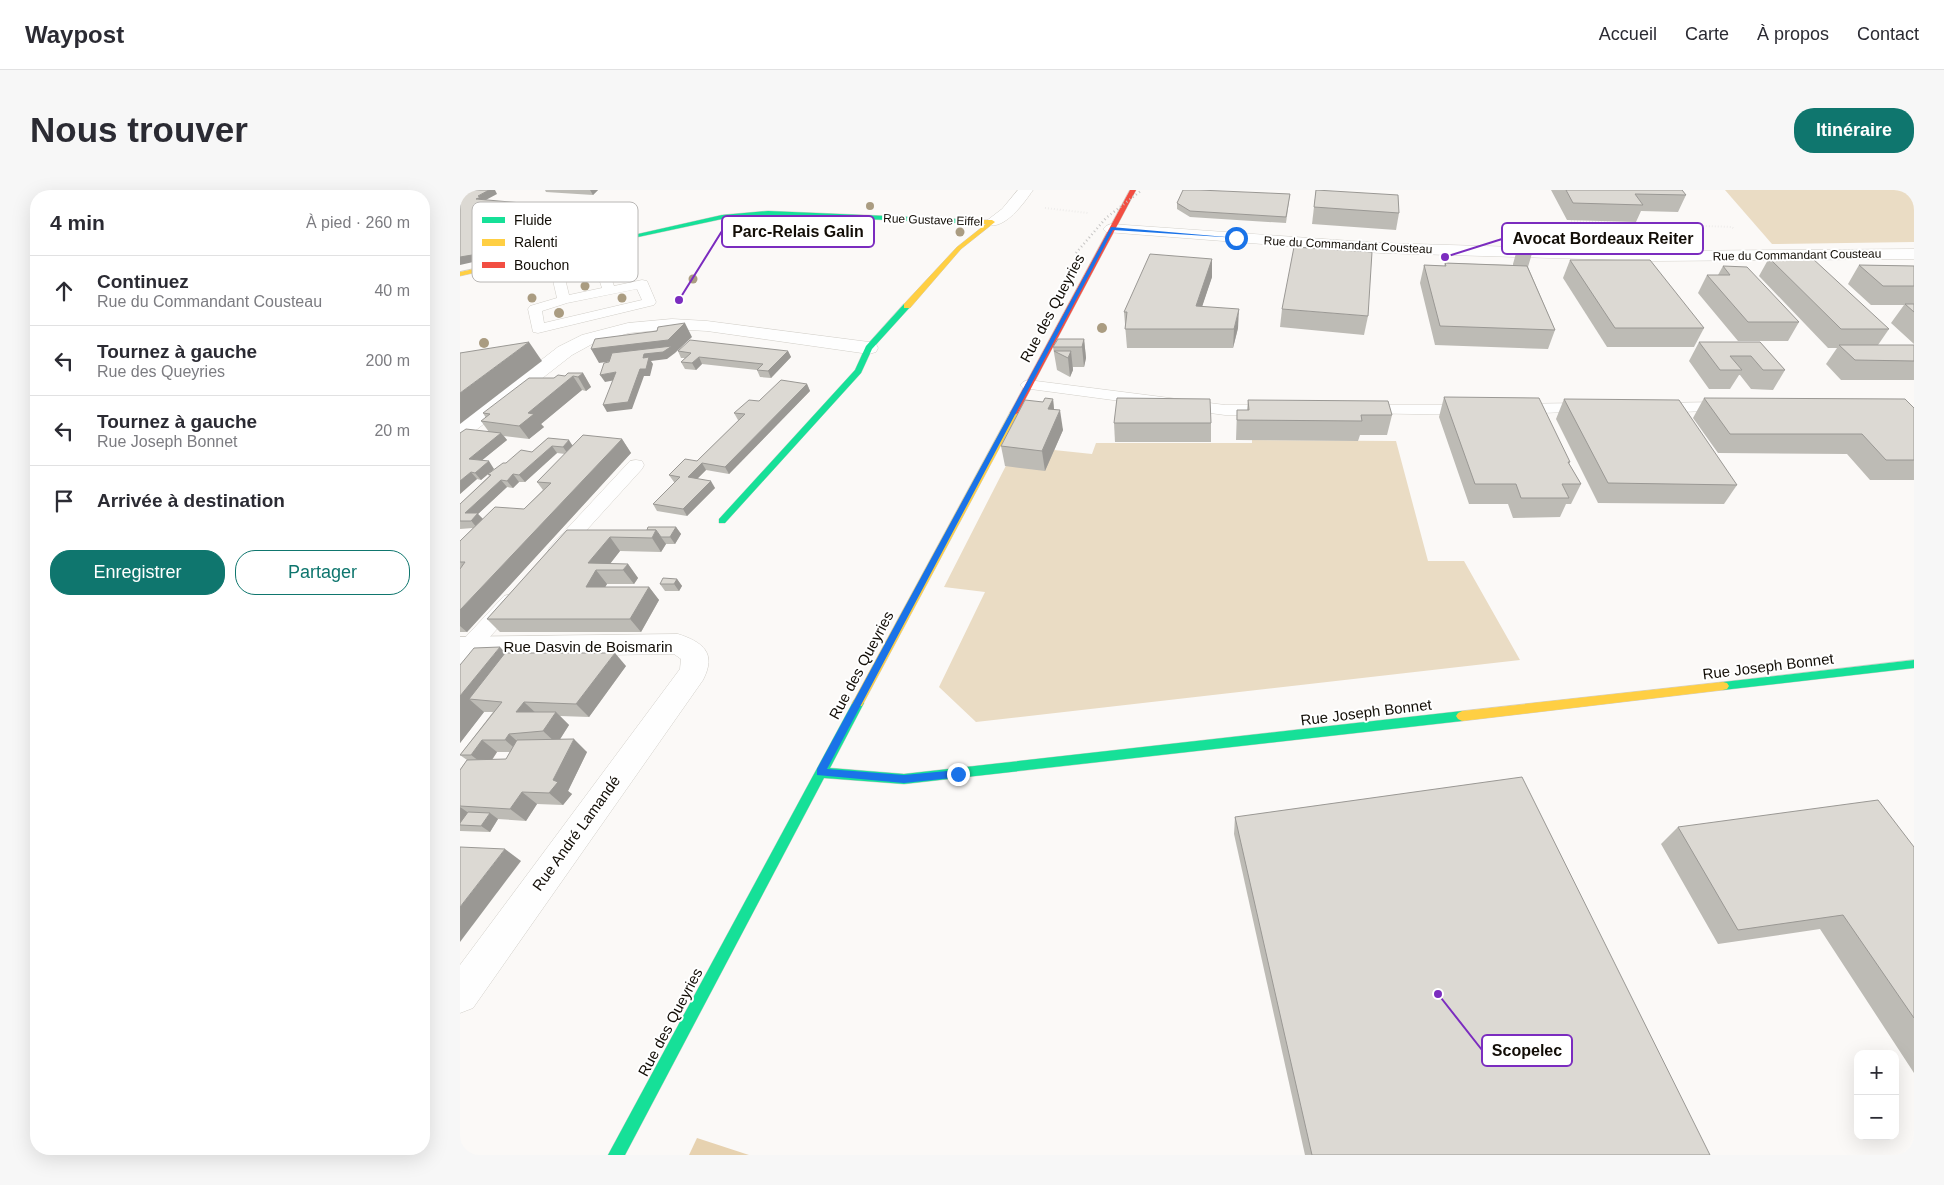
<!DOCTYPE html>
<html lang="fr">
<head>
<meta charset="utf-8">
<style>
	body { margin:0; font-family:Arial,sans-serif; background:#f7f7f7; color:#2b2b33 }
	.controls { position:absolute; right:15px; bottom:15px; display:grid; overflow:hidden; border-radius:10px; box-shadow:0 5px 20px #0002 }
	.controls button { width:45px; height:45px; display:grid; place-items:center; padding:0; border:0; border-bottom:1px solid #e1e1e2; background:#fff; color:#2b2b33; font:25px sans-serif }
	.stop { position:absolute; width:15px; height:15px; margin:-11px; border:4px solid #1a73e8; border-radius:50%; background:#fff }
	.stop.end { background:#1a73e8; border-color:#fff; box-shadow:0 1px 5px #0008 }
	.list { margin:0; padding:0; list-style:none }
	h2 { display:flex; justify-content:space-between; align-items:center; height:65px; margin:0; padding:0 20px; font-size:21px }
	h2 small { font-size:16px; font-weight:400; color:#7c7c81 }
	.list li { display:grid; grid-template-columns:32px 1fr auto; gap:15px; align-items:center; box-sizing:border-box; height:70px; padding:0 20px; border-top:1px solid #e1e1e2 }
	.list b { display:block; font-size:19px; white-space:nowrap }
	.list p { margin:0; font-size:16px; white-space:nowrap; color:#7c7c81 }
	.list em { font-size:16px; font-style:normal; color:#7c7c81 }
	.actions { display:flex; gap:10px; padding:15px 20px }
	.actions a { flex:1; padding:11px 0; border:1px solid #0f766e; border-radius:20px; text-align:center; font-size:18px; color:#0f766e }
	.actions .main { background:#0f766e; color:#fff }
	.icon { flex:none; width:28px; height:28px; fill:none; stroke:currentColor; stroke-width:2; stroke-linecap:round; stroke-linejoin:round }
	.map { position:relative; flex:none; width:1454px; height:965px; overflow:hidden; border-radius:20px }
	header { display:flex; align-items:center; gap:30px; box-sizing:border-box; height:70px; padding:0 25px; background:#fff; border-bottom:1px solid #e1e1e2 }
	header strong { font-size:24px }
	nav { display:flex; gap:28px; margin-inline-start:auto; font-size:18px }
	.intro { display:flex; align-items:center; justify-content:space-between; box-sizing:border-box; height:120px; padding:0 30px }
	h1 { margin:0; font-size:35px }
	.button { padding:12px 22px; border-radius:20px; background:#0f766e; color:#fff; font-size:18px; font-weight:700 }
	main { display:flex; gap:30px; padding:0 30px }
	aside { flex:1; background:#fff; border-radius:20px; box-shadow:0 5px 20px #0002 }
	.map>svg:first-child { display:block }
	.green { fill:#eadcc4 }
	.forest { fill:#e7d2b0 }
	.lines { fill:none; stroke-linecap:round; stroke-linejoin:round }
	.lane-casing { stroke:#d2cfc9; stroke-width:1 }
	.street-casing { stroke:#d2cfc9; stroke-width:1 }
	.fast-casing { stroke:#d2cfc9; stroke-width:1 }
	.slow-casing { stroke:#d2cfc9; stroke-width:1 }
	.jam-casing { stroke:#d2cfc9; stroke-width:1 }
	.path { stroke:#e2e1e0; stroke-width:2; stroke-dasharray:0.5 2.5; stroke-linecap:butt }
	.lane { fill:#fefefe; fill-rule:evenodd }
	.street { fill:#fefefe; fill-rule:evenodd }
	.fast { fill:#16e098; fill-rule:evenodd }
	.slow { fill:#ffcf43; fill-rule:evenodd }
	.jam { fill:#f24e42; fill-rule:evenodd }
	.rail { stroke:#c5c4c3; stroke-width:2.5; stroke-dasharray:1 3; stroke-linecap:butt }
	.tree { fill:#aa9c81 }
	.wall { fill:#bdbbb5; fill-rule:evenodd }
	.shaded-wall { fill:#9a9894 }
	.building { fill:#dcd9d3; stroke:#9a9894 }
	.route { fill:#1a73e8 }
	.labels { text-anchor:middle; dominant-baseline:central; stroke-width:4; stroke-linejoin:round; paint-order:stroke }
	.far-street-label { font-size:12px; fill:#120d06; stroke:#fff }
	.street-label { font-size:15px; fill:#120d06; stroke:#fff }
	.key { fill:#fff; stroke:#b8b6b4; stroke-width:1 }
	.key-label { font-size:14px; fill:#120d06 }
	.leader { fill:none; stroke:#7b2cbf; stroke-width:2 }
	.callout-dot { fill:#7b2cbf; stroke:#fff; stroke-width:2 }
	.callout { fill:#fff; stroke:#7b2cbf; stroke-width:2 }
	.callout-label { font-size:16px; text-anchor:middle; font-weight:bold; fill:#120d06 }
</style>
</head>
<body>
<header>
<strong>Waypost</strong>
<nav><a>Accueil</a><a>Carte</a><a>À propos</a><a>Contact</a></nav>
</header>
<div class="intro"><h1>Nous trouver</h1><a class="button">Itinéraire</a></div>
<main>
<aside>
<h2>4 min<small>À pied · 260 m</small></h2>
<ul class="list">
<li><svg class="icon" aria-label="ahead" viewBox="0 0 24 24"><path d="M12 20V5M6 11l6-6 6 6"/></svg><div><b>Continuez</b><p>Rue du Commandant Cousteau</p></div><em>40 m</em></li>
<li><svg class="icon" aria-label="left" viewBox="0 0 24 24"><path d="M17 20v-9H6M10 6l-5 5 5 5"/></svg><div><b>Tournez à gauche</b><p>Rue des Queyries</p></div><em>200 m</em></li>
<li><svg class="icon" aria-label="left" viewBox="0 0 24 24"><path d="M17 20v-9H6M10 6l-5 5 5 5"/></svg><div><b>Tournez à gauche</b><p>Rue Joseph Bonnet</p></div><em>20 m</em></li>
<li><svg class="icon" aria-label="arrive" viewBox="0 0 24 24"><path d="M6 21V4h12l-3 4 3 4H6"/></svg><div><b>Arrivée à destination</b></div></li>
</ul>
<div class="actions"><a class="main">Enregistrer</a><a>Partager</a></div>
</aside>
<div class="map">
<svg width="1454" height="965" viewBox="0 0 1454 965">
	<rect width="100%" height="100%" fill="#fbf9f7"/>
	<g class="green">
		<path d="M1265 0H1454V52L1312 54Z"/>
		<path d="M792 250 936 251 968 371H1004L1060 470 516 532 479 497 525 402 484 397 556 256 632 264 636 253H792Z"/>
	</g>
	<path class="forest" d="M237 948 289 965H229Z"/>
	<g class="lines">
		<g class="lane-casing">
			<g id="lane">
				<path d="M134 51 140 55 154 96 182 90 187 91 196 112 194 115 78 143 73 142 68 119 70 116 97 108 87 64 89 61H97L99 64 109 105 142 98 128 55ZM177 99 182 110 84 133 82 121 107 113Z"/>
				<path d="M568 190 765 215H806L812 217 814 220 812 223 806 225H765L563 198 560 195 563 192Z"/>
				<path d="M1266 212 1271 214 1274 217 1271 220 1197 223 1191 221 1189 218 1191 215 1197 213Z"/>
				<path d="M1129 213 1135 215 1137 218 1135 221 1054 224 1048 222 1046 219 1048 216 1054 214Z"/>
				<path d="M902 215H1009L1015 217 1017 220 1015 223 1009 225 896 223 894 220 896 217Z"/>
				<path d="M176 270 182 271 184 275 182 279 104 365 97 367 90 365 88 361 90 357 170 271Z"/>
				<path d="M51 404 58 406 61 411 58 416 7 472 0 474V453L44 406Z"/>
			</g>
		</g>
		<g class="street-casing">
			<g id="street">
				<path d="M558 0H573C564 13 545 40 527 35L525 32 542 19Z"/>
				<path d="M651 34 920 53 1194 61 1454 59V69L1194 71 920 63 646 42 643 39 646 36Z"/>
				<path d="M212 129 247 131 409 152 416 154 418 158 416 162 409 164 247 141 212 139 169 143 134 153 112 165 7 247 0 249V233L98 157 122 145 168 133Z"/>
				<path d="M218 444C243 452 257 463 243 490L13 818 0 823V775L220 479 221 469 214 464 0 467V447Z"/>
			</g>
		</g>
		<g class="fast-casing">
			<g id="fast">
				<path d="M308 21 499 29 502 31 499 33 308 25 262 29 150 53 147 51 262 25Z"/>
				<path d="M444 114 451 116 412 159 401 183 265 333H259V329L395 180 406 156Z"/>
				<path d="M1454 470V478L1263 500 1259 499 1257 496 1259 493 1263 492Z"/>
				<path d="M398 508 402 510 404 513 370 578 444 584 1002 521 1006 523 1008 526 1006 529 1002 531 444 594 364 588 165 965H148L394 510Z"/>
			</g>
		</g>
		<g class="slow-casing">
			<g id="slow">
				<path d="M497 30H532L535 32 501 59 450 118H444V114L497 57 526 34 499 33 497 32Z"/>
				<path d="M150 49 152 50V52L0 86V82Z"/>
				<path d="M551 221H554L558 223 402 516H394L392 513 394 510Z"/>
				<path d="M1263 492 1267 493 1269 496 1267 499 1263 500 1002 531 998 529 996 526 998 523 1002 521Z"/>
			</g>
		</g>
		<g class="jam-casing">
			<path id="jam" d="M670 0H676L558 223 554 225H551L550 223Z"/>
		</g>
		<g class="path">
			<path d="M585 18 628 23"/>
			<path d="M1111 31 1272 37 1274 39"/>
		</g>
		<use href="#lane" class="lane"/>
		<use href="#street" class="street"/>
		<use href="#fast" class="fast"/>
		<use href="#slow" class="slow"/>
		<use href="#jam" class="jam"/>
		<path class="rail" d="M616 63 646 28 682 0"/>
	</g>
	<g class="tree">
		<circle cx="410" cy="16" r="4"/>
		<circle cx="500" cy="42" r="4.5"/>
		<circle cx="233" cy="89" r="4.5"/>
		<circle cx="125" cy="96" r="4.5"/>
		<circle cx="72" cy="108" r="4.5"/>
		<circle cx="162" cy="108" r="4.5"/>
		<circle cx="99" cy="123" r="5"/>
		<circle cx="642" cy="138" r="5"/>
		<circle cx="24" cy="153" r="5"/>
	</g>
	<g class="wall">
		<path d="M85 0H138L133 5 86 2Z"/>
		<path d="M856 0 939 23 936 40 852 34Z"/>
		<path d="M1091 0H1222L1226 5 1218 22 1181 21 1176 32 1107 30Z"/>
		<path d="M830 4 826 33 730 27 717 19V13Z"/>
		<path d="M1058 56 1073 60 1068 77 1095 140 1088 159 975 155 960 93 964 75 984 76 985 73 1053 75V74Z"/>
		<path d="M1309 68 1429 139 1418 155H1454V190H1381L1366 174 1377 158H1368L1299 86Z"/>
		<path d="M752 69V87L742 116 778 138 773 158H667L664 122Z"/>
		<path d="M1110 70 1244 138 1234 157H1147L1103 88Z"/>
		<path d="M1399 75 1454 76V154L1431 133 1444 115H1411L1388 94Z"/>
		<path d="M1263 76 1339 132 1328 151H1278L1238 103 1247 85H1258Z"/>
		<path d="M822 119 908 126 904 145 820 137Z"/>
		<path d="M624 149 626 168 624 177H613V180L610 187 597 180 593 157Z"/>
		<path d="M1239 152H1300L1325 180 1313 200 1291 199 1280 185H1279L1270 199H1249L1229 171Z"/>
		<path d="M218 161H328L331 167 311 188 300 187 297 180 242 174 236 180 225 179 221 172 225 168H221Z"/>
		<path d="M123 183 131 197 126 201 122 200 81 234 84 237 69 249 44 246 47 250 22 270 34 279 21 290 17 289 0 304V243L29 242 21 231 26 228 23 223 94 188Z"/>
		<path d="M347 194 350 201 269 284 246 280 237 289 255 298 227 326 197 321 193 314 215 292H214L209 285 237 271 279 230H278L274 223 299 211Z"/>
		<path d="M984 207 1110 272 1109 274 1121 294 1111 314H1106L1100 327 1053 328 1048 314H1009L979 227Z"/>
		<path d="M1244 208 1454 218V290H1410L1387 264 1258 263 1233 228Z"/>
		<path d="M593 209 594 220 603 240 585 281 545 276 541 256 583 212Z"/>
		<path d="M1104 209 1277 295 1264 314 1138 313 1096 229Z"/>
		<path d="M788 210 932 225 927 245H900L898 251 776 250 777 220H787Z"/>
		<path d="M654 233H751V252H655Z"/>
		<path d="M88 248 113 255 162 249 171 263 7 442H0V351L13 338 0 339V314L29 286 28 284 46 273 72 262ZM97 263 105 264 77 292 83 300 64 319 23 329 18 324 47 297 53 298 59 292H65Z"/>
		<path d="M216 337 221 344 215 354H206L201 362 160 361 150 374H168L178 388 174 394H147L145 397H189L199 410 181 442H40L27 429 107 340H187Z"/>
		<path d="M217 389 222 396 219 401H205L200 394Z"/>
		<path d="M45 463 166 476 129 527 100 526 109 535 100 549 127 562 108 601 112 604 103 615 77 614 66 631 38 629 30 642 0 641V580L7 570 0 565 33 522H24L0 553V475ZM37 562H50L46 569 32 570Z"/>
		<path d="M775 627 1250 965H845L774 644Z"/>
		<path d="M1218 637 1454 657V883L1360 739 1258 754 1201 654Z"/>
	</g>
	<g class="shaded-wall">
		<path d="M29 0H35L37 4 24 11 16 9 18 6Z"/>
		<path d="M130 0H138L133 5Z"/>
		<path d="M96 16 99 23 22 70 0 75V67Z"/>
		<path d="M119 67 123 74 125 82 114 85 110 78Z"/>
		<path d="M752 69V87L736 135V116Z"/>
		<path d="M779 119 778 138 773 158 774 139Z"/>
		<path d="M225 133 232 147 215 163 207 169 191 171 193 174 190 186H184L172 219 147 222 143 215 183 167 139 173 131 159Z"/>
		<path d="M624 149 626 168 624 177 622 157Z"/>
		<path d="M69 152 82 171 0 234V203Z"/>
		<path d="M328 161 331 167 311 188 308 181Z"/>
		<path d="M611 161 613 180 610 187 608 168Z"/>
		<path d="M239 167 242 174 236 180 232 173Z"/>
		<path d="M156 182 161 189 145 192 140 185Z"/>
		<path d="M123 183 131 197 126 201 118 187Z"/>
		<path d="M113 186 122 200 81 234 84 237 69 249 59 236 68 223Z"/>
		<path d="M347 194 350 201 269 284 265 277Z"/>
		<path d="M593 209 595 229 588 219Z"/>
		<path d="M600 220 603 240 585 281 582 261Z"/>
		<path d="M41 243 47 250 15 276 9 269Z"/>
		<path d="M162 249 171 263 7 442 0 436V420Z"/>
		<path d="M109 250 114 258 108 264 103 257Z"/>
		<path d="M92 256 97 263 65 292 59 285Z"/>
		<path d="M29 271 34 279 21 290 15 283Z"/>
		<path d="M242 273 246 280 232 294 228 287Z"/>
		<path d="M11 282 17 289 0 304V291Z"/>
		<path d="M53 284 59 292 53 298 47 291Z"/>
		<path d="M41 290 47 297 18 324 24 330 17 338 5 323Z"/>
		<path d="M251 291 255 298 227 326 223 319Z"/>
		<path d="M216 337 221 344 215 354 210 347Z"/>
		<path d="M196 340 206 354 201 362 192 348Z"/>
		<path d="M150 347 160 361 145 380H136L147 394 137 411 126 397 128 373Z"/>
		<path d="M168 374 178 388 174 394 163 380Z"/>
		<path d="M217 389 222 396 219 401 214 394Z"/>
		<path d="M189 397 199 410 181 442 170 429Z"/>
		<path d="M40 457 59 477 9 509 24 522 0 553V506Z"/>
		<path d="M155 463 166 476 129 527 116 514Z"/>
		<path d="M64 512 78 525 56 522Z"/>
		<path d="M96 522 109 535 97 554 83 541Z"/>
		<path d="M49 544 64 557 60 563 45 550Z"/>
		<path d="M114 549 127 562 108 601 112 604 103 615 89 603 93 590Z"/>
		<path d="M22 550 37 562 27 577 11 565Z"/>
		<path d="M62 602 77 614 66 631 50 619Z"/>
		<path d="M0 617 16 628 0 635Z"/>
		<path d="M30 623 38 629 30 642 21 636Z"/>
		<path d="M45 659 61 671 0 752V717Z"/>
	</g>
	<g class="building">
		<path d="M2 0H29L18 6 21 7 16 9 96 16 18 64 0 67V1Z"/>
		<path d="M723 0H739L830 4 826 27 730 21 717 13Z"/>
		<path d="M856 0 938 5 939 23 854 17Z"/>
		<path d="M1106 0H1222L1226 5 1175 4 1183 15 1113 13Z"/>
		<path d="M834 57 912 62 908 126 822 119Z"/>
		<path d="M690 64 752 69 736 116 779 119 774 139H665L667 122H664Z"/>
		<path d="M1309 68H1352L1429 139H1381Z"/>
		<path d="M1110 70H1190L1244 138H1155Z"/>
		<path d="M985 73 1067 76 1095 140 980 136 964 75 986 76Z"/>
		<path d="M1399 75 1454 76V96H1423Z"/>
		<path d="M1263 76 1287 77 1339 132H1288L1247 85H1270Z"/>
		<path d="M1445 114H1454V122Z"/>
		<path d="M225 133 208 150 131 159 135 149 197 141 198 137Z"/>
		<path d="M598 149H624L622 157H593Z"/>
		<path d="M230 150 328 161 308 181 297 180 303 174 239 167 232 173 221 172 231 163 218 161Z"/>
		<path d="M69 152 0 203V163Z"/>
		<path d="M1239 152H1300L1325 180H1303L1291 166H1270L1282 180H1260Z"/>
		<path d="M1379 155H1454V171L1395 170Z"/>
		<path d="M212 156 203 162 184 164 183 168 189 167 186 179H180L168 212 143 215 156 182 140 185 144 173 149 172 152 163Z"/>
		<path d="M594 161H611L608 168Z"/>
		<path d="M108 183H123L118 187 113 186 68 223 74 224 59 236 21 231 30 224 23 223 69 188H94L98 185 105 186Z"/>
		<path d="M321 190 347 194 265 277 242 273 228 287 251 291 223 319 193 314 220 287 209 285 225 269 237 271 285 224 274 223 289 210 299 211Z"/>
		<path d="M984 207 1079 208 1110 272H1108L1121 294H1102L1109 308H1061L1056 294H1015Z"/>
		<path d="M585 208 593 209 588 219 600 220 582 261 541 256 565 210 583 212Z"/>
		<path d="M657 208 750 209 751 233H654Z"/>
		<path d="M1244 208 1445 209 1454 218V270H1426L1402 244H1270Z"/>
		<path d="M1104 209 1219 210 1277 295 1148 293Z"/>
		<path d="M788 210 928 211 932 225H901L902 231 777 230V220H789Z"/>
		<path d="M6 239 41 243 9 269 29 271 15 283 11 282 0 291V243Z"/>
		<path d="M123 245 162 249 0 420V379L5 372H0V351L35 317 64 319 91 293 77 292Z"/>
		<path d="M88 248 109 250 103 257 92 256 59 285 53 284 47 291 41 290 5 323H18L11 331H0V314L31 285 28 284 43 273H46L61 260 72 262Z"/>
		<path d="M188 337H216L210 347H201L196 340H187Z"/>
		<path d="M107 340H196L192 348 150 347 128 373 168 374 163 380H136L126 397H189L170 429H27Z"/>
		<path d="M203 388 217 389 214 394H200Z"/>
		<path d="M40 457 0 506V475L14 458Z"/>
		<path d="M45 463H155L116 514 64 512 56 522H96L83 541 49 544 45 550H22L11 565H0L42 512 9 509Z"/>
		<path d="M114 549 93 590 98 592 89 603 62 602 50 619 0 616V580L7 570 46 569 57 550Z"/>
		<path d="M1062 587 1250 965H852L775 627Z"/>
		<path d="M1418 610 1454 657V828L1383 725 1278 740 1218 637Z"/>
		<path d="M8 622 30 623 21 636 0 635V633Z"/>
		<path d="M0 657 45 659 0 717Z"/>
	</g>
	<path class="route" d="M651 37 778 48 653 40 367 579 444 585 498 580 501 581V587L444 593 357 585V579Z"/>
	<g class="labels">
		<g class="far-street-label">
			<text transform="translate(473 30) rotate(2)">Rue Gustave Eiffel</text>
			<text transform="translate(888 55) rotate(3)">Rue du Commandant Cousteau</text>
			<text transform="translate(1337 65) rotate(-1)">Rue du Commandant Cousteau</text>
		</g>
		<g class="street-label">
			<text transform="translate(592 118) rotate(-62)">Rue des Queyries</text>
			<text x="128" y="456">Rue Dasvin de Boismarin</text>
			<text transform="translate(401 475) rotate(-62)">Rue des Queyries</text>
			<text transform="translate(1308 476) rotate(-7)">Rue Joseph Bonnet</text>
			<text transform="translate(906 522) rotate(-7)">Rue Joseph Bonnet</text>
			<text transform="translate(116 643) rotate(-54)">Rue André Lamandé</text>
			<text transform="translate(210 832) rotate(-62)">Rue des Queyries</text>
		</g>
	</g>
	<rect x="12" y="12" width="166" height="80" rx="8" class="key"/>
	<rect x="22" y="27" width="23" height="6" fill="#16e098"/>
	<rect x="22" y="49" width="23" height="7" fill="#ffcf43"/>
	<rect x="22" y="72" width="23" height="6" fill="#f24e42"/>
	<g class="key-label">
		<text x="54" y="35">Fluide</text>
		<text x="54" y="57">Ralenti</text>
		<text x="54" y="80">Bouchon</text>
	</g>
	<path class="leader" d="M219 110L262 41M985 67L1042 49M978 804L1022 860"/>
	<g class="callout-dot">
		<circle cx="219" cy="110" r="5"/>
		<circle cx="985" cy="67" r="5"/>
		<circle cx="978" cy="804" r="5"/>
	</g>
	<g class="callout">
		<rect x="262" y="26" width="152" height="31" rx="5"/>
		<rect x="1042" y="33" width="201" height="31" rx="5"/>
		<rect x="1022" y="845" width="90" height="31" rx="5"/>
	</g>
	<g class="callout-label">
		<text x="338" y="47">Parc-Relais Galin</text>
		<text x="1143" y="54">Avocat Bordeaux Reiter</text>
		<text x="1067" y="866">Scopelec</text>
	</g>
</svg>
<div class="controls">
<button>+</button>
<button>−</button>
</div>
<div class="stop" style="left:776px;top:48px"></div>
<div class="stop end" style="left:498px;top:584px"></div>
</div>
</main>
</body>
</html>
